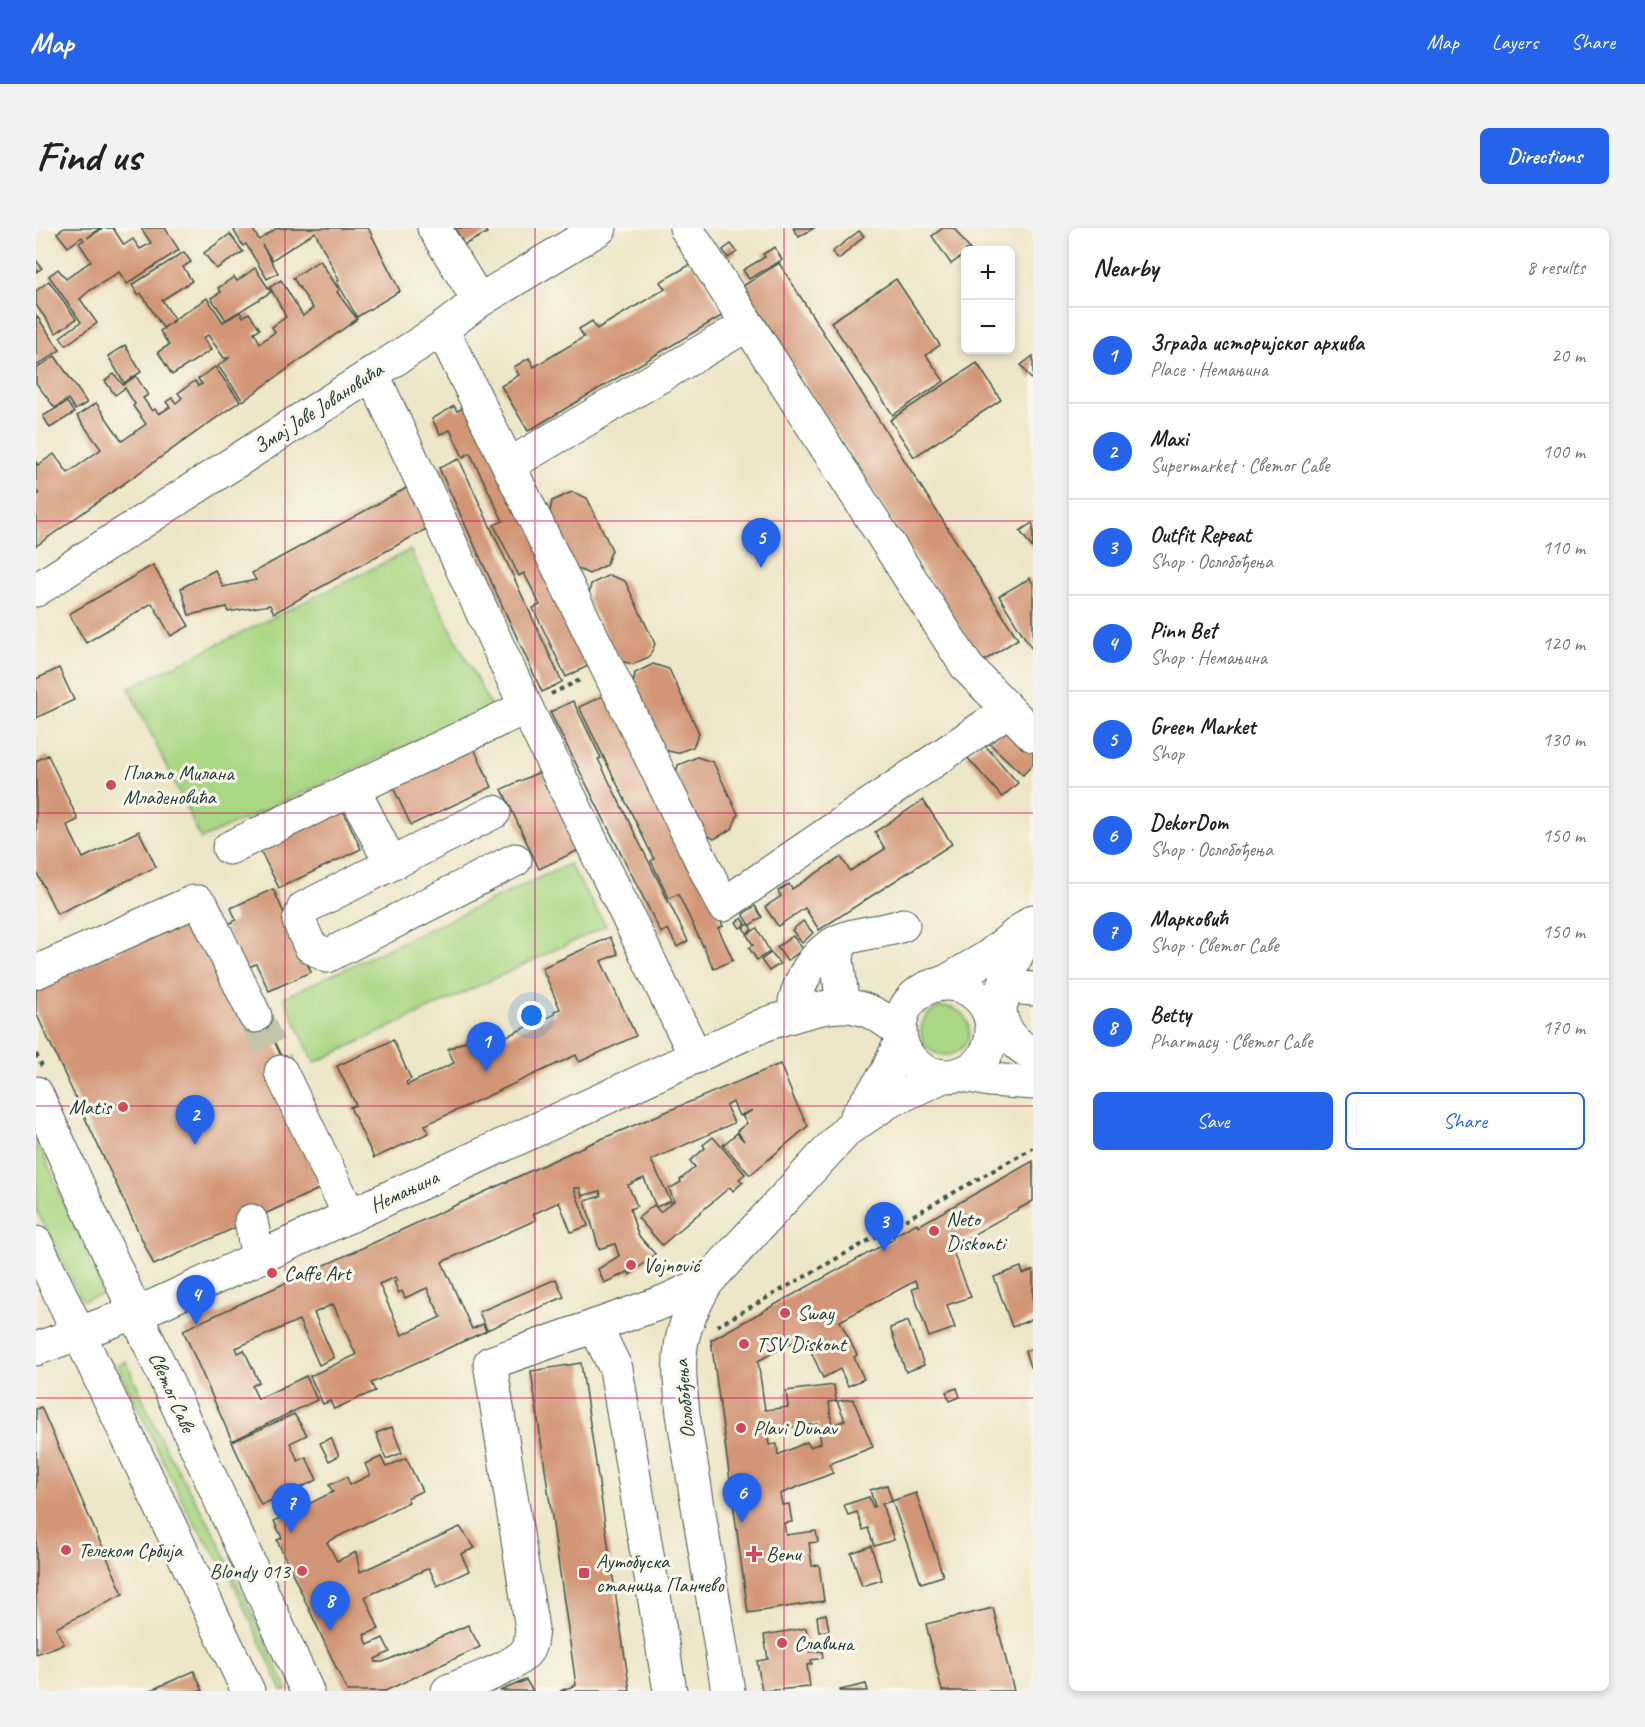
<!DOCTYPE html>
<html lang="en">
<head>
<meta charset="utf-8">
<style>
	body { margin:0; font-family:Caveat,sans-serif; background:#f2f2f2; color:#222 }
	.controls { position:absolute; right:18px; top:18px; display:grid; overflow:hidden; border-radius:9px; box-shadow:0 3px 9px #0003 }
	.controls button { width:54px; height:54px; display:grid; place-items:center; padding:0; border:0; border-bottom:2px solid #e0e0e0; background:#fff; color:#222; font:30px sans-serif }
	.you { position:absolute; left:496px; top:788px; width:21px; height:21px; margin:-15px; border:4px solid #fff; border-radius:50%; background:#1a73e8; box-shadow:0 0 0 9px #1a73e833 }
	.badge { display:grid; place-items:center; width:39px; height:39px; border-radius:50%; background:#2563eb; color:#fff; font-size:20px; font-weight:700 }
	.pin { position:absolute; translate:-50% -50px; filter:drop-shadow(0 2px 3px #0008) }
	.pin::after { content:''; position:absolute; top:32px; width:21px; height:18px; background:inherit; clip-path:polygon(0 0,100% 0,50% 100%) }
	.list { margin:0; padding:0; list-style:none }
	h2 { display:flex; justify-content:space-between; align-items:center; height:78px; margin:0; padding:0 24px; font-size:26px }
	h2 small { font-size:20px; font-weight:400; color:#767676 }
	.list li { display:grid; grid-template-columns:39px 1fr auto; gap:18px; align-items:center; box-sizing:border-box; height:96px; padding:0 24px; border-top:2px solid #e0e0e0 }
	.list b { display:block; font-size:22px; white-space:nowrap }
	.list p { margin:0; font-size:20px; white-space:nowrap; color:#767676 }
	.list em { font-size:20px; font-style:normal; color:#767676 }
	.actions { display:flex; gap:12px; padding:18px 24px }
	.actions a { flex:1; padding:14px 0; border:2px solid #2563eb; border-radius:9px; text-align:center; font-size:21px; color:#2563eb }
	.actions .main { background:#2563eb; color:#fff }
	.map { position:relative; flex:none; width:997px; height:1463px; overflow:hidden; border-radius:9px }
	header { display:flex; align-items:center; gap:36px; box-sizing:border-box; height:84px; padding:0 30px; background:#2563eb; color:#fff }
	header strong { font-size:28px }
	nav { display:flex; gap:33px; margin-inline-start:auto; font-size:21px }
	.intro { display:flex; align-items:center; justify-content:space-between; box-sizing:border-box; height:144px; padding:0 36px }
	h1 { margin:0; font-size:42px }
	.button { padding:15px 27px; border-radius:9px; background:#2563eb; color:#fff; font-size:21px; font-weight:700 }
	main { display:flex; gap:36px; padding:0 36px }
	aside { flex:1; background:#fff; border-radius:9px; box-shadow:0 3px 9px #0003 }
	.map>svg:first-child { display:block }
	.green { fill:#aad784; stroke:#648a5c; stroke-width:1.5 }
	.building { fill:#d29575; fill-rule:evenodd }
	.lines { fill:none; stroke-linecap:round; stroke-linejoin:round }
	.minor-tunnel { stroke:#c4c4aa; stroke-width:33; stroke-dasharray:33 16; stroke-linecap:butt }
	.minor-casing { stroke:#3e564a; stroke-width:35 }
	.path { stroke:#3e564a; stroke-width:4; stroke-dasharray:4.5 4.5; stroke-linecap:butt }
	.minor { stroke:#fff; stroke-width:33 }
	.grid { fill:none; stroke:#c2185b; stroke-width:1.5; stroke-opacity:0.55 }
	.poi-dot { fill:#d1495b; stroke:#fbf7ec; stroke-width:2 }
	.labels { text-anchor:middle; dominant-baseline:central; stroke-width:6; stroke-linejoin:round; paint-order:stroke }
	.street-label { font-size:21px; fill:#1f3d34; stroke:#fbf7ec }
	.poi-label { font-size:21px; fill:#1f3d34; stroke:#fbf7ec; text-anchor:start }
</style>
</head>
<body>
<header>
<strong>Map</strong>
<nav><a>Map</a><a>Layers</a><a>Share</a></nav>
</header>
<div class="intro"><h1>Find us</h1><a class="button">Directions</a></div>
<main>
<div class="map">
<svg width="997" height="1463" viewBox="0 0 997 1463">
	<rect width="100%" height="100%" fill="#fbf7ec"/>
	<filter id="ink" filterUnits="userSpaceOnUse"><feTurbulence type="fractalNoise" baseFrequency=".0167" numOctaves="2"/><feDisplacementMap in="SourceGraphic" scale="12" xChannelSelector="R" yChannelSelector="G"/><feConvolveMatrix kernelMatrix="1 2 1 2 8 2 1 2 1" color-interpolation-filters="sRGB"/></filter>
	<filter id="wash" filterUnits="userSpaceOnUse"><feTurbulence type="fractalNoise" baseFrequency=".008" numOctaves="4" result="noise"/><feDisplacementMap in="SourceGraphic" scale="24" xChannelSelector="R" yChannelSelector="G"/><feGaussianBlur stdDeviation="1.35" result="paint"/><feColorMatrix in="noise" values="0 0 0 0 0 0 0 0 0 0 0 0 0 0 0 0 0 1.4 0 .05"/><feComposite in="paint" operator="in"/></filter>
	<g filter="url(#wash)">
		<rect width="100%" height="100%" fill="#ede6c8"/>
		<g class="green">
			<path d="M374 322 455 479 165 611 93 460Z"/>
			<path d="M533 636 570 698 278 835 248 769Z"/>
			<circle cx="909" cy="803" r="24"/>
			<path d="M0 909 63 1055 67 1067 47 1072 42 1064 0 981Z"/>
			<path d="M90 1133 127 1216 178 1304 252 1463H246L195 1350 154 1289 82 1138Z"/>
		</g>
		<g id="blocks">
			<g class="building">
				<path d="M28 0H64L51 10 67 0H77L88 17 97 11 104 21 115 15 105 0H129L143 22 91 56 83 44 53 63 44 71 61 95 30 117 24 109 45 94 13 48 22 41 30 51 55 33 43 15 48 12 46 9 32 19 21 5Z"/>
				<path d="M202 0H216L223 12 241 0H332L364 63 321 89 301 54 303 52 279 4 236 32 226 17 242 45 231 51 210 16 207 18 198 3Z"/>
				<path d="M419 0H448L451 5 428 17Z"/>
				<path d="M757 0H778L763 9Z"/>
				<path d="M907 0H918L934 22H930V25L915 36 896 8Z"/>
				<path d="M823 3 828 8 803 31 796 24Z"/>
				<path d="M194 6 207 24 180 41 168 25Z"/>
				<path d="M695 16 701 24 692 30 687 22Z"/>
				<path d="M739 19 746 32 713 51 707 42 729 29 727 26Z"/>
				<path d="M148 24 155 34 147 39 156 53 126 72 139 92 127 100 105 65 102 67 96 57Z"/>
				<path d="M0 32 6 40 0 44Z"/>
				<path d="M284 32 303 62 301 64 321 91 207 173 182 138 193 130H188L172 107 167 110 175 122 136 147 122 124 133 117 124 103 140 90 171 70 187 94 204 84 207 89 213 85 224 101 218 104 224 115 239 104 236 99 250 89 234 59 245 52 267 88 277 80 257 50Z"/>
				<path d="M657 35 687 87 492 203 465 158 483 147 478 139 493 130 498 139 548 109 543 101 556 93 561 101 564 99 629 61 624 54Z"/>
				<path d="M743 35 982 411 946 434 707 58Z"/>
				<path d="M219 40 235 64 190 92 175 70 185 64 182 60 198 49 201 53Z"/>
				<path d="M860 51 904 117 890 127 908 153 857 187 795 94Z"/>
				<path d="M13 53 40 91 20 105 0 77V63Z"/>
				<path d="M0 87 24 122 0 138Z"/>
				<path d="M89 117 105 144 88 155 72 128Z"/>
				<path d="M19 128 51 175 39 182 32 171 19 180 0 155V141Z"/>
				<path d="M997 128V150L995 151 985 137Z"/>
				<path d="M941 135 965 172 878 229 854 192Z"/>
				<path d="M179 139 204 173 0 318V268L3 266 0 262V234L2 237 18 226 32 245 65 221 41 188 60 175 86 213 110 196 97 178 99 176 89 160 79 167 69 153 78 146 87 157 100 148 112 167 107 170 116 183 119 181 123 186 134 179 130 174 136 170 140 175 146 170 142 165 159 153 162 158 166 156 162 151Z"/>
				<path d="M31 174 38 185 14 200 7 188Z"/>
				<path d="M418 178 421 183 433 178 560 434 530 449 497 380 504 377 488 345 483 348 458 297 467 293 434 225 427 229 414 202 404 206 396 191Z"/>
				<path d="M423 231 526 454 506 464 403 240Z"/>
				<path d="M372 259 394 299 238 385 234 377 192 384 191 379 153 387 145 360 179 342 187 359 220 352 216 345Z"/>
				<path d="M536 264 551 270 576 322 570 337 553 346 538 339 513 288 516 273Z"/>
				<path d="M996 295 997 297V321L984 303Z"/>
				<path d="M117 337 153 398 135 408 116 375 50 415 33 386Z"/>
				<path d="M573 347 589 353 619 416 613 429 597 436 584 433 552 371 555 356Z"/>
				<path d="M994 350 997 356V423L963 368Z"/>
				<path d="M617 436 633 441 663 505 657 519 641 525 628 522 596 460 599 445Z"/>
				<path d="M23 440 38 472 0 490V451Z"/>
				<path d="M575 464 687 698 682 700 697 732 678 741 642 666 633 670 615 633 618 631 543 479Z"/>
				<path d="M537 473 565 530 562 531 652 713 641 719 632 701 625 705 514 484Z"/>
				<path d="M969 498 997 524V536L987 547 953 515Z"/>
				<path d="M946 514 982 555 966 569 930 528Z"/>
				<path d="M436 516 456 559 375 597 355 555Z"/>
				<path d="M12 527 42 592 31 597 47 630 103 603 120 639 21 686 0 643V533Z"/>
				<path d="M661 529 677 534 702 586 696 601 678 611 664 603 639 552 642 537Z"/>
				<path d="M508 542 545 621 503 641 466 561Z"/>
				<path d="M887 572 916 616 783 702 769 680 742 698 729 679 745 668 742 663 753 656 756 661 805 629 814 643 849 621 839 604Z"/>
				<path d="M305 578 325 621 243 660 222 618Z"/>
				<path d="M237 661 275 744 233 763 220 736 208 741 189 698 200 692 195 680Z"/>
				<path d="M719 678 726 689 714 697 707 686Z"/>
				<path d="M158 688 225 785 251 841 285 960 118 1037 0 785V761Z"/>
				<path d="M706 690 710 696 704 700 700 694Z"/>
				<path d="M767 693 777 705 766 715 756 702Z"/>
				<path d="M713 696 716 702 711 705 707 700Z"/>
				<path d="M721 700 734 724 721 732 713 720 717 717 711 707Z"/>
				<path d="M757 708 767 721 751 733 741 719Z"/>
				<path d="M574 709 582 726 565 733 600 808 543 834 540 827 389 897 393 905 338 930 314 879 320 877 301 838 357 812 375 851 370 854 371 857 418 835 412 821 464 797 469 809 519 786 518 783 524 781 506 740Z"/>
				<path d="M735 725 744 736 733 743 725 732Z"/>
				<path d="M744 836 759 873 772 898 714 947 687 917 701 905 708 913 701 903 711 895 706 888 717 882 703 888 697 874 690 878 698 895 615 932 635 973 620 979 608 950 592 957 601 978 594 981 602 1007 619 1026 594 1047 592 1044 568 1055 562 1041 583 1028 579 1016 563 1021 549 973 565 968 564 963 546 968 544 960H538L552 998 535 1004 523 974 497 986 500 992 406 1034 436 1101 447 1096 450 1103 335 1155 339 1163 298 1181 294 1173 287 1176 274 1148 320 1127 297 1076 278 1085 298 1130 283 1137 263 1092 200 1120 202 1125 208 1122 223 1154 216 1158 222 1171 270 1148 281 1172 196 1213 147 1102 551 917ZM360 1049 362 1053 358 1054 363 1065 366 1063 369 1070 391 1060 405 1089 366 1107 343 1056Z"/>
				<path d="M677 909 709 946 703 951 707 954 697 963 694 959 626 1017 602 990 618 977 624 984 638 973 633 961 645 954 644 952 659 939 654 933 669 920 667 917Z"/>
				<path d="M997 933V973L915 1019 935 1069 911 1077 919 1100 893 1109 876 1061 882 1059 879 1053 804 1093 821 1127 818 1129 828 1151 812 1158 804 1141 787 1150 768 1108 722 1133 729 1182 752 1179 750 1163 798 1157 800 1173 793 1174 796 1198 809 1192 801 1173 817 1171 837 1219 793 1236 797 1245 744 1266 746 1277 753 1276 756 1294 748 1295 750 1307 780 1303 782 1314 773 1315 776 1338 783 1337 788 1373 712 1385 675 1112 858 1011 857 1008 881 995 882 998ZM782 1196 785 1215 774 1219 771 1214 742 1227 741 1216 733 1217 731 1202Z"/>
				<path d="M985 1039 987 1046 997 1042V1091L976 1099 958 1049Z"/>
				<path d="M520 1051 528 1069 451 1102 443 1084Z"/>
				<path d="M872 1093 888 1137 870 1144 854 1100Z"/>
				<path d="M997 1120V1138L994 1139 989 1123Z"/>
				<path d="M545 1135 594 1463H524L540 1457 495 1143Z"/>
				<path d="M921 1160 924 1169 914 1173 910 1164Z"/>
				<path d="M5 1179 87 1366 20 1400 28 1416 0 1426V1181Z"/>
				<path d="M258 1186 271 1207 254 1215 262 1233 270 1229 281 1252 225 1277 196 1214Z"/>
				<path d="M356 1199 366 1225 350 1231 340 1205Z"/>
				<path d="M295 1210 303 1228 293 1233 284 1215Z"/>
				<path d="M345 1229 350 1239 370 1230 386 1263 371 1270 373 1274 291 1314 301 1333 320 1324 324 1344 424 1299 439 1320 425 1326 433 1343 401 1358 393 1340 329 1369 343 1401 328 1407 332 1417 347 1410 354 1424 339 1431 340 1434H347L432 1397 444 1419 349 1463H311L241 1312 246 1310 238 1293 297 1264 293 1257 311 1249 314 1257 334 1247 329 1236Z"/>
				<path d="M851 1257 856 1273 846 1276 858 1312 838 1318 832 1300 827 1302 821 1284 812 1287 808 1277 833 1269 837 1279 839 1278 834 1262Z"/>
				<path d="M880 1265 907 1348 885 1355 856 1273Z"/>
				<path d="M835 1318 846 1352 826 1358 815 1325Z"/>
				<path d="M957 1380 978 1463H906L890 1396Z"/>
				<path d="M790 1386 793 1402 783 1404 781 1388Z"/>
				<path d="M770 1400 774 1424 786 1423 787 1430 775 1432 776 1436 771 1437 774 1459 726 1463 721 1433 732 1431 728 1407Z"/>
				<path d="M158 1443 167 1463H113Z"/>
				<path d="M490 1452 497 1463H464Z"/>
				<path d="M830 1456 832 1463H804V1462Z"/>
			</g>
		</g>
	</g>
	<g filter="url(#ink)">
		<use href="#blocks" fill-opacity="0" stroke="#3e564a" stroke-width="1.5"/>
		<g class="lines">
			<path class="minor-tunnel" d="M219 788 245 844"/>
			<g class="minor-casing">
				<g id="minor">
					<path d="M398 0 443 73"/>
					<path d="M650 0 931 439 997 507"/>
					<path d="M406 101 687 677 971 483"/>
					<path d="M336 145 490 479 660 829"/>
					<path d="M473 237 711 97"/>
					<path d="M0 362 406 101 443 73 564 0"/>
					<path d="M317 561 355 636"/>
					<path d="M458 584 268 680 263 693 274 718 291 728 479 632"/>
					<path d="M193 620 490 479"/>
					<path d="M804 713 801 731 805 762"/>
					<path d="M0 744 157 674H162L167 679 219 788"/>
					<path d="M906 756 952 729 997 693"/>
					<circle cx="910" cy="802" r="46"/>
					<path d="M997 761 975 759C950 783 973 814 997 826"/>
					<path d="M759 773C768 740 785 714 822 707 837 703 852 703 867 697"/>
					<path d="M956 796 972 745 994 700"/>
					<path d="M245 844 314 988"/>
					<path d="M923 846 954 852 997 855"/>
					<path d="M0 865 271 1463"/>
					<path d="M821 888 850 846 865 813"/>
					<path d="M215 993 222 1030"/>
					<path d="M0 1015 212 1463"/>
					<path d="M559 1098 580 1141 634 1463"/>
					<path d="M0 1121 120 1077 732 795C786 780 818 762 864 804"/>
					<path d="M412 1463C433 1454 476 1441 490 1424 495 1418 495 1408 496 1401L454 1135 630 1073 671 1054"/>
					<path d="M692 1463 647 1186C641 1126 640 1107 671 1054L812 901 852 874 907 848"/>
				</g>
			</g>
			<g class="path">
				<path d="M515 466 546 451"/>
				<path d="M0 826 6 838"/>
				<path d="M681 1098 997 920"/>
			</g>
			<use href="#minor" class="minor"/>
		</g>
	</g>
	<path class="grid" d="M249 0V1463M499 0V1463M748 0V1463M0 293H997M0 585H997M0 878H997M0 1170H997"/>
	<g class="poi-dot">
		<circle cx="75" cy="557" r="6"/>
		<circle cx="87" cy="879" r="6"/>
		<circle cx="898" cy="1003" r="6"/>
		<circle cx="595" cy="1037" r="6"/>
		<circle cx="236" cy="1045" r="6"/>
		<circle cx="749" cy="1085" r="6"/>
		<circle cx="708" cy="1116" r="6"/>
		<circle cx="705" cy="1200" r="6"/>
		<circle cx="30" cy="1322" r="6"/>
		<path d="M715 1317h6v6h6v6h-6v6h-6v-6h-6v-6h6z"/>
		<circle cx="266" cy="1343" r="6"/>
		<rect x="542" y="1339" width="12" height="12" rx="3"/>
		<circle cx="746" cy="1415" r="6"/>
	</g>
	<g class="labels">
		<g class="street-label">
			<text transform="translate(282 180) rotate(-33)">Змај Јове Јовановића</text>
			<text transform="translate(368 963) rotate(-25)">Немањина</text>
			<text transform="translate(136 1164) rotate(66)">Светог Саве</text>
			<text transform="translate(648 1171) rotate(-95)">Ослобођења</text>
		</g>
		<g class="poi-label">
			<text x="87" y="545">Плато Милана<tspan x="87" dy="24">Младеновића</tspan></text>
			<text x="75" y="879" text-anchor="end">Matis</text>
			<text x="910" y="991">Neto<tspan x="910" dy="24">Diskonti</tspan></text>
			<text x="607" y="1037">Vojnović</text>
			<text x="248" y="1045">Caffe Art</text>
			<text x="761" y="1085">Sway</text>
			<text x="720" y="1116">TSV Diskont</text>
			<text x="717" y="1200">Plavi Dunav</text>
			<text x="42" y="1322">Телеком Србија</text>
			<text x="730" y="1326">Benu</text>
			<text x="560" y="1333">Аутобуска<tspan x="560" dy="24">станица Панчево</tspan></text>
			<text x="254" y="1343" text-anchor="end">Blondy 013</text>
			<text x="758" y="1415">Славина</text>
		</g>
	</g>
</svg>
<div class="controls">
<button>+</button>
<button>−</button>
</div>
<div class="you"></div>
<div class="pin badge" style="left:450px;top:844px">1</div>
<div class="pin badge" style="left:159px;top:917px">2</div>
<div class="pin badge" style="left:848px;top:1024px">3</div>
<div class="pin badge" style="left:160px;top:1097px">4</div>
<div class="pin badge" style="left:725px;top:340px">5</div>
<div class="pin badge" style="left:706px;top:1295px">6</div>
<div class="pin badge" style="left:255px;top:1305px">7</div>
<div class="pin badge" style="left:294px;top:1403px">8</div>
</div>
<aside>
<h2>Nearby<small>8 results</small></h2>
<ul class="list">
<li><span class="badge">1</span><div><b>Зграда историјског архива</b><p>Place · Немањина</p></div><em>20 m</em></li>
<li><span class="badge">2</span><div><b>Maxi</b><p>Supermarket · Светог Саве</p></div><em>100 m</em></li>
<li><span class="badge">3</span><div><b>Outfit Repeat</b><p>Shop · Ослобођења</p></div><em>110 m</em></li>
<li><span class="badge">4</span><div><b>Pinn Bet</b><p>Shop · Немањина</p></div><em>120 m</em></li>
<li><span class="badge">5</span><div><b>Green Market</b><p>Shop</p></div><em>130 m</em></li>
<li><span class="badge">6</span><div><b>DekorDom</b><p>Shop · Ослобођења</p></div><em>150 m</em></li>
<li><span class="badge">7</span><div><b>Марковић</b><p>Shop · Светог Саве</p></div><em>150 m</em></li>
<li><span class="badge">8</span><div><b>Betty</b><p>Pharmacy · Светог Саве</p></div><em>170 m</em></li>
</ul>
<div class="actions"><a class="main">Save</a><a>Share</a></div>
</aside>
</main>
</body>
</html>
